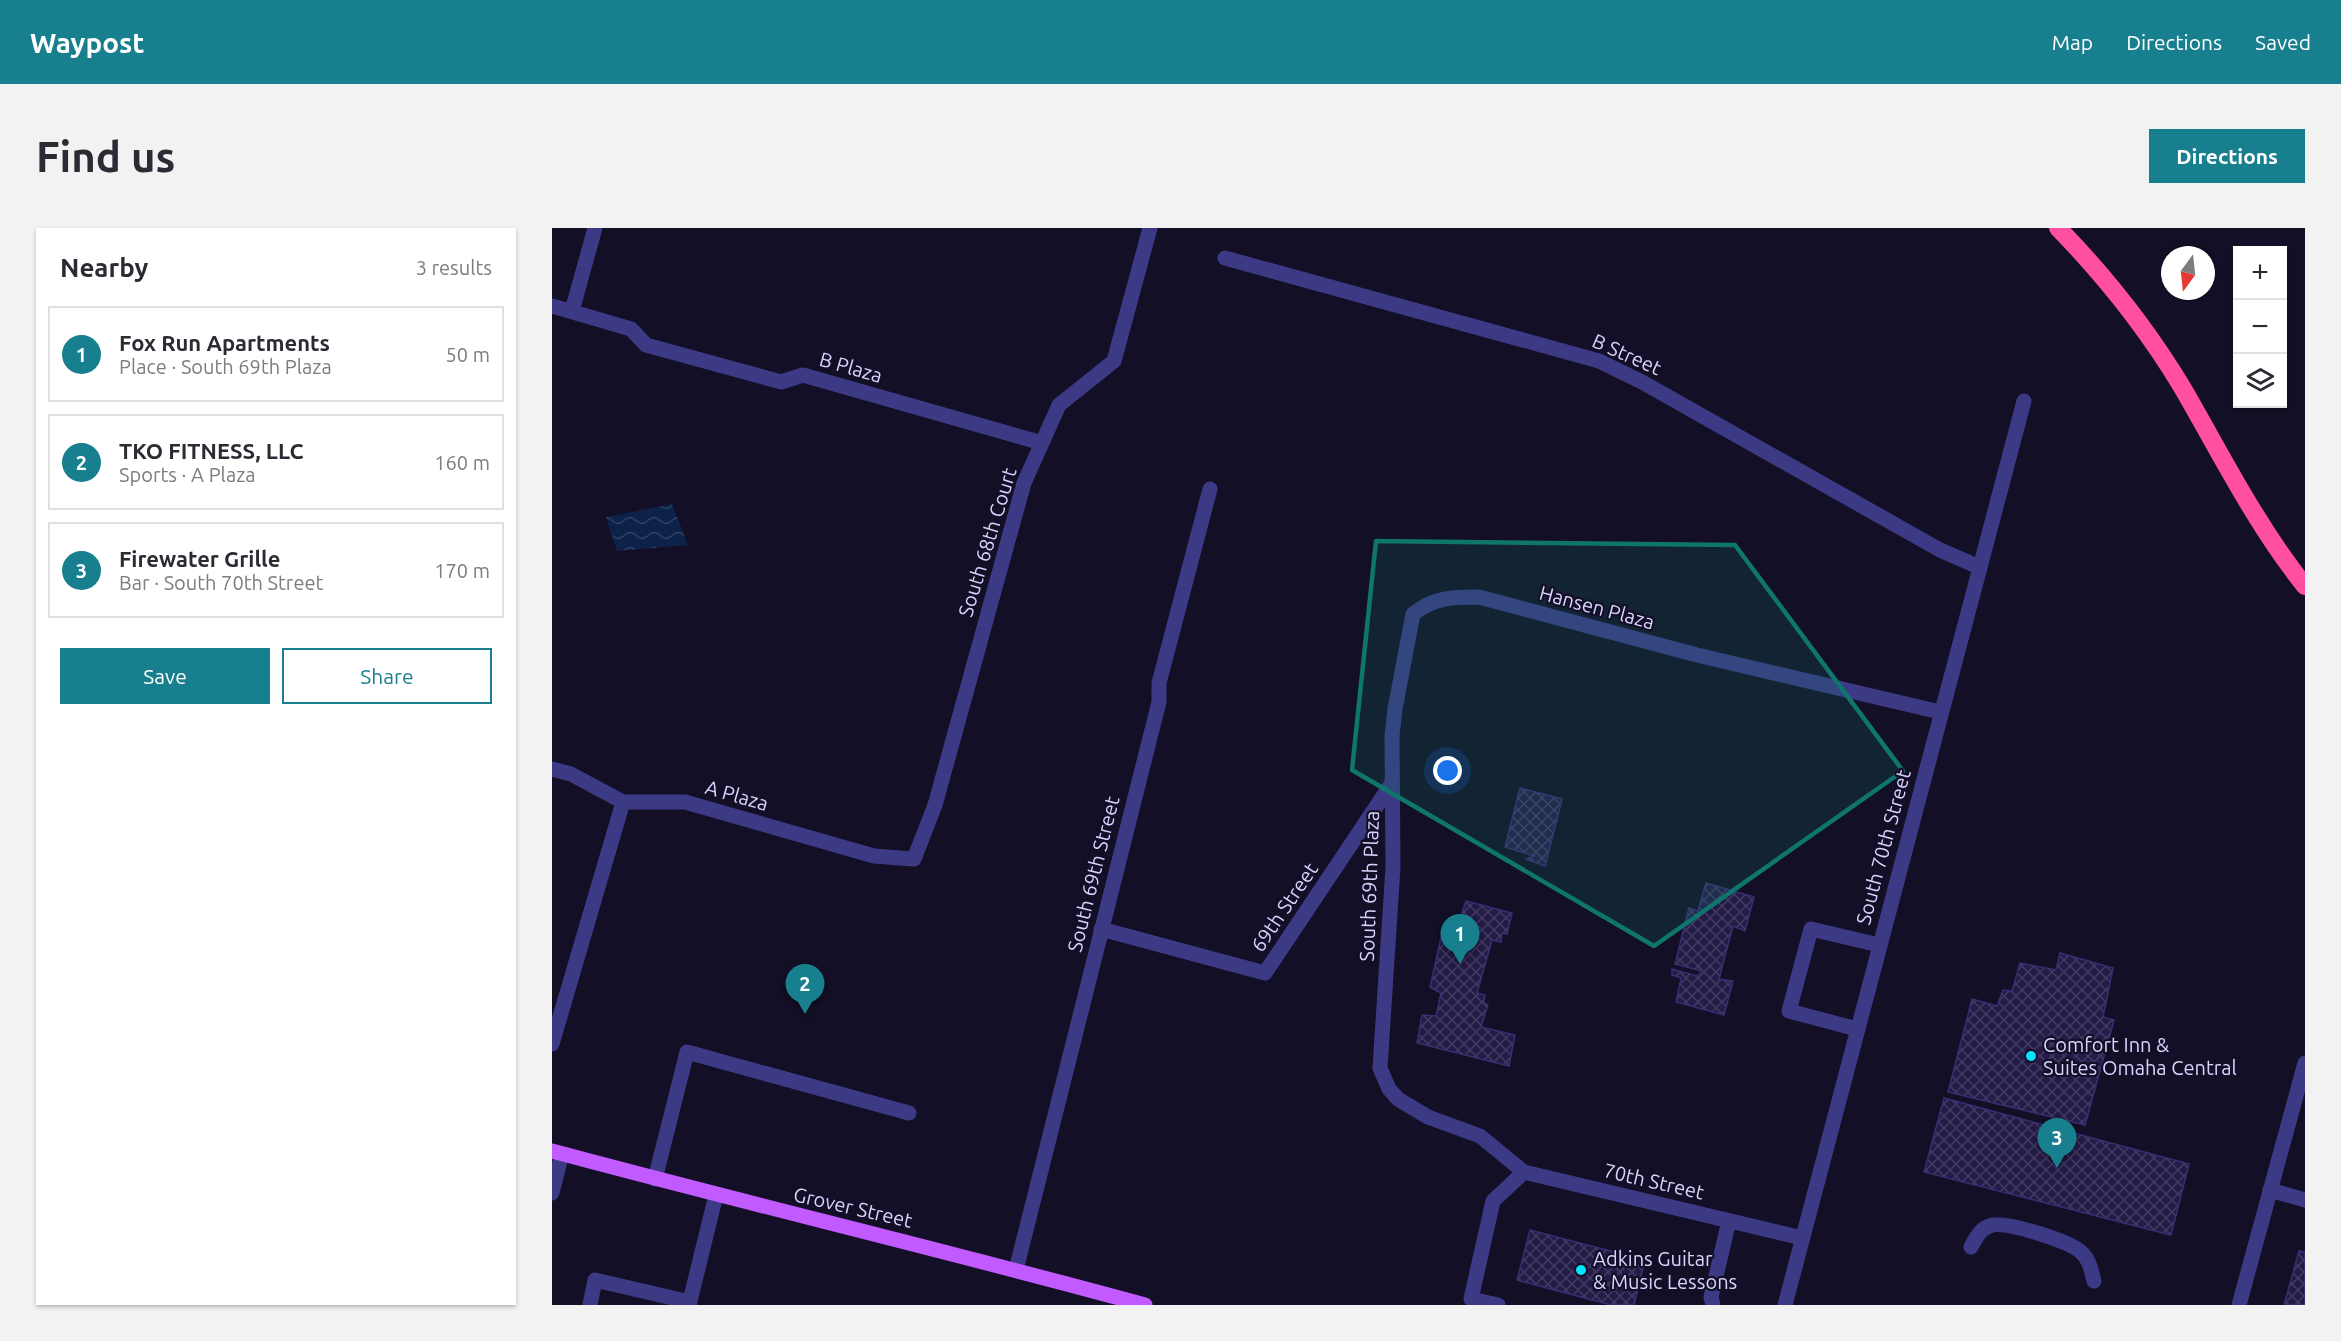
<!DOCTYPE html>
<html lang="en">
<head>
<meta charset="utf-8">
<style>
	body { margin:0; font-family:Ubuntu,sans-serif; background:#f2f2f3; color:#2b2b33 }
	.controls { position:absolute; right:18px; top:18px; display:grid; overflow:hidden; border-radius:0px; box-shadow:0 2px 4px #0004 }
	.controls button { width:54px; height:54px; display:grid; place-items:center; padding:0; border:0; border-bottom:2px solid #e1e1e2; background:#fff; color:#2b2b33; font:30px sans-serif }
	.compass { position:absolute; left:1609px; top:18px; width:54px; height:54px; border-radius:50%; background:#fff; box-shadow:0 2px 4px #0004; rotate:195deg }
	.you { position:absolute; left:896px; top:543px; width:21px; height:21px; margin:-15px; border:4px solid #fff; border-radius:50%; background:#1a73e8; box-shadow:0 0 0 9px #1a73e833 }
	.badge { display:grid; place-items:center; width:39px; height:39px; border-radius:50%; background:#187f8f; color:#fff; font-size:20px; font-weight:700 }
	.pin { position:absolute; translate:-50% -50px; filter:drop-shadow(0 2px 3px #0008) }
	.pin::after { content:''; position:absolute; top:32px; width:21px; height:18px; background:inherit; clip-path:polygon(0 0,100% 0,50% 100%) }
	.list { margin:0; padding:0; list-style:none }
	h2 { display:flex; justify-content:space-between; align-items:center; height:78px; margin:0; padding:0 24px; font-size:26px }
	h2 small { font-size:20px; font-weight:400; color:#7c7c81 }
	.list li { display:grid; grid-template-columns:39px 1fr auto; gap:18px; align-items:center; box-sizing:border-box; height:96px; margin:0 12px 12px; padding:0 12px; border:2px solid #e1e1e2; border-radius:0px }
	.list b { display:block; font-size:22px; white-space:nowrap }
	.list p { margin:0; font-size:20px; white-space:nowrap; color:#7c7c81 }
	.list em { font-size:20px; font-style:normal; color:#7c7c81 }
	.actions { display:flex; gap:12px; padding:18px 24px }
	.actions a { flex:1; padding:14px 0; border:2px solid #187f8f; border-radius:0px; text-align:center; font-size:21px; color:#187f8f }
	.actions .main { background:#187f8f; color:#fff }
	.icon { flex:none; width:33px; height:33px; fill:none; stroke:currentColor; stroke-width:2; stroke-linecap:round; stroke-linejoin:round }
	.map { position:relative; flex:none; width:1753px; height:1077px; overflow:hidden; border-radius:0px }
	header { display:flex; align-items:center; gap:36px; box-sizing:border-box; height:84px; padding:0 30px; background:#187f8f; color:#fff }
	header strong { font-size:28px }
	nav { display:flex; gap:33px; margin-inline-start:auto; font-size:21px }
	.intro { display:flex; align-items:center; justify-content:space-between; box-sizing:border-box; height:144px; padding:0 36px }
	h1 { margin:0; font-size:42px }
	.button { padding:15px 27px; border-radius:0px; background:#187f8f; color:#fff; font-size:21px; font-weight:700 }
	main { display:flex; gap:36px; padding:0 36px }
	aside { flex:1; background:#fff; border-radius:0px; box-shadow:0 2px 4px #0004 }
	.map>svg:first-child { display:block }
	.water { fill:url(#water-waves) }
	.building { fill:url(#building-cross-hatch); stroke:#3b2d73; stroke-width:1.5 }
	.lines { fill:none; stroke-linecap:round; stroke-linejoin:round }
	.minor { stroke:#3d3a85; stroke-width:15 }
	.major { stroke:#c25bff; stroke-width:15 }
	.highway { stroke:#ff4fa3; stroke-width:18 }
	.marked { fill:#0f766e; fill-opacity:0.2; stroke:#0f766e; stroke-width:4.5; stroke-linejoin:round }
	.poi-dot { fill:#00e5ff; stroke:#130f26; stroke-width:2 }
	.labels { text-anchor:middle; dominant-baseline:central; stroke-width:4.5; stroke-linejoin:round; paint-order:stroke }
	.street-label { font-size:20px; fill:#d9d4ff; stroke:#130f26 }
	.poi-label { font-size:20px; fill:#d9d4ff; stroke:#130f26; text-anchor:start }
</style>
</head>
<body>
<header>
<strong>Waypost</strong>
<nav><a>Map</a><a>Directions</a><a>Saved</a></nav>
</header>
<div class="intro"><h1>Find us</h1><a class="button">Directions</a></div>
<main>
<aside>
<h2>Nearby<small>3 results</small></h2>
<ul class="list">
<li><span class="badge">1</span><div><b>Fox Run Apartments</b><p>Place · South 69th Plaza</p></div><em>50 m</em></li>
<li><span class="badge">2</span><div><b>TKO FITNESS, LLC</b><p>Sports · A Plaza</p></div><em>160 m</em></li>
<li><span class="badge">3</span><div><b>Firewater Grille</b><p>Bar · South 70th Street</p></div><em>170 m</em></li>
</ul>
<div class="actions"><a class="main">Save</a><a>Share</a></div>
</aside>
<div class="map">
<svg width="1753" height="1077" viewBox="0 0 1753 1077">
	<defs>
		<pattern id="water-waves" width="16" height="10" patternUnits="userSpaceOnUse" patternTransform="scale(1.5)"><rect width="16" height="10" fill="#0c2248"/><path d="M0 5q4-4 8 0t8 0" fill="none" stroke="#2f4163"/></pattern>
		<pattern id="building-cross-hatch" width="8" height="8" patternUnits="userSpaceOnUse" patternTransform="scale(1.5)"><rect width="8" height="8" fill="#241b47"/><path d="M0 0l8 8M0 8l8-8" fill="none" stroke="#433b63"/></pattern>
	</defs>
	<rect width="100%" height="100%" fill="#130f26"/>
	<path class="water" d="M120 276 136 317 65 323 54 289Z"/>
	<g class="building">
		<path d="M968 560 1010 571 993 638 974 631 982 628 953 619Z"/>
		<path d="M1154 655 1202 669 1193 703 1181 698 1167 751 1181 753 1172 787 1124 774 1129 750 1120 747V741L1145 748 1150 743 1123 736 1137 680 1146 683Z"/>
		<path d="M914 673 960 685 955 706 950 705 949 714 940 712 925 765 933 767 932 775 936 777 929 799 963 807 957 838 865 815 870 787 884 788 889 765 878 759 892 696 905 699Z"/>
		<path d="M1508 725 1561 740 1551 789 1562 792 1533 897 1396 864 1420 771 1445 778 1451 762 1460 763 1468 735 1504 742Z"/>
		<path d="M1392 870 1637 936 1619 1007 1372 944Z"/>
		<path d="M978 1002 1093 1032 1082 1077H1059L965 1052Z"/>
		<path d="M1747 1023 1753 1024V1077H1732Z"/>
	</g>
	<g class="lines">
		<g class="minor">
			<path d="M673 30 1047 133 1090 154 1388 322 1427 339"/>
			<path d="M0 78 79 101 94 117 229 154 251 147 490 215"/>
			<path d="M20 83 43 0"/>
			<path d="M0 541 19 546 71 574H133L322 628 362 631 383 577 472 255 507 177 562 133 598 0"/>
			<path d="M549 701 713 745 840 555"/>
			<path d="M1305 801 1237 783 1259 701 1327 717"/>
			<path d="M0 816 71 574"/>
			<path d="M103 951 135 824 357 885"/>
			<path d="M1718 962 1753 972"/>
			<path d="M0 965 10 926"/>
			<path d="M1250 1010 972 944 928 908 876 889 846 871 837 861 828 840 841 639 840 508 843 481 861 386C882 369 902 369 927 369L1145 427 1388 484"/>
			<path d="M1419 1019C1424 1010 1429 999 1441 997 1456 994 1517 1013 1529 1024 1538 1032 1539 1042 1542 1053"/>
			<path d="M464 1042 607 474V455L658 261"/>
			<path d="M38 1077 43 1052 138 1074"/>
			<path d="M137 1077 164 967"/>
			<path d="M946 1077 919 1071 941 973 972 944"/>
			<path d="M1161 1077 1159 1069 1177 993"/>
			<path d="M1233 1077 1472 173"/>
			<path d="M1687 1077 1753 835"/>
		</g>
		<path class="major" d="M0 923C197 976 396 1023 593 1077"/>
		<path class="highway" d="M1506 0C1553 48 1595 101 1630 159 1669 226 1704 297 1753 358"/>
	</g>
	<path class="marked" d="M824 313 1183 317 1351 543 1102 718 800 542Z"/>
	<g class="poi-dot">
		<circle cx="1479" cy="828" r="6"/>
		<circle cx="1029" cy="1042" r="6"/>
	</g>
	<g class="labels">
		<g class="street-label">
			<text transform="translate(1075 126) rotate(24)">B Street</text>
			<text transform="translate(299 139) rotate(16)">B Plaza</text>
			<text transform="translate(435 314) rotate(-73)">South 68th Court</text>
			<text transform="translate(1045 379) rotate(15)">Hansen Plaza</text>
			<text transform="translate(185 567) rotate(16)">A Plaza</text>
			<text transform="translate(1331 619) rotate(-75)">South 70th Street</text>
			<text transform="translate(541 646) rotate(-76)">South 69th Street</text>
			<text transform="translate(817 658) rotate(-88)">South 69th Plaza</text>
			<text transform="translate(732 679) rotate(-56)">69th Street</text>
			<text transform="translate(1102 953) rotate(13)">70th Street</text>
			<text transform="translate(301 979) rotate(13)">Grover Street</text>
		</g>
		<g class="poi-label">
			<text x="1491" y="816">Comfort Inn &amp;<tspan x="1491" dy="23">Suites Omaha Central</tspan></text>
			<text x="1041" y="1030">Adkins Guitar<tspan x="1041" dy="23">&amp; Music Lessons</tspan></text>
		</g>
	</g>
</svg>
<div class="controls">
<button>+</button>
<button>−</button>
<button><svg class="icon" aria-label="layers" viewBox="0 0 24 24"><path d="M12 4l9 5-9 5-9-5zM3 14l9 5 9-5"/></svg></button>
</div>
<svg class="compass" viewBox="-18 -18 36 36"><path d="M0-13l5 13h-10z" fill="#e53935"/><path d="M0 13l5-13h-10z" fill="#7c7c81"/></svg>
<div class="you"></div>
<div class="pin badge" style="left:908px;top:736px">1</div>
<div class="pin badge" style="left:253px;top:786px">2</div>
<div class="pin badge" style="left:1505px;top:940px">3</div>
</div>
</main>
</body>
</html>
